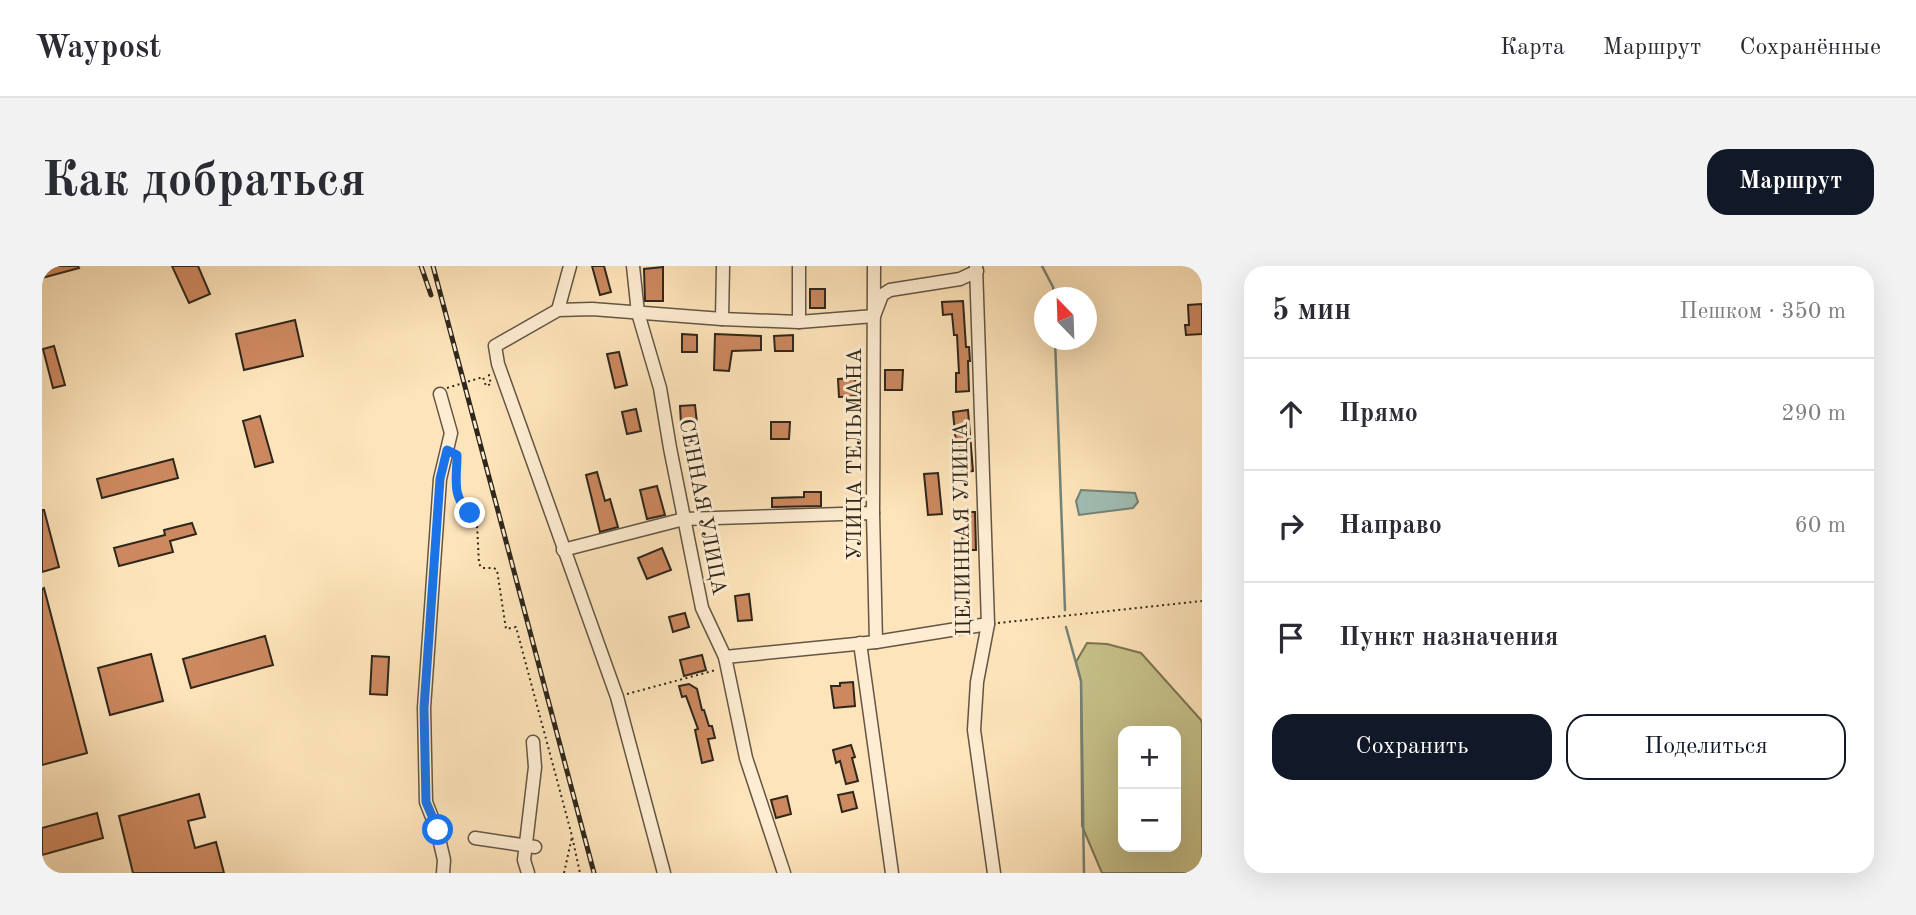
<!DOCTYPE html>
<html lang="ru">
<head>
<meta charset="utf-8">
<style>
	body { margin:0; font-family:"Old Standard TT",serif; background:#f2f2f3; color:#2b2b33 }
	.controls { position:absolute; right:21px; bottom:21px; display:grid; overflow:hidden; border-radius:14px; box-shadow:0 7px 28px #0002 }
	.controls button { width:63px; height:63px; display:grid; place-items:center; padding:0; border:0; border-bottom:2px solid #e1e1e2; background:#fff; color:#2b2b33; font:35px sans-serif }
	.compass { position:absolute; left:992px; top:21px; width:63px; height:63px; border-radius:50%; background:#fff; box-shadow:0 7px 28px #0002; rotate:337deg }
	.stop { position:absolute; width:21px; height:21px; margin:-16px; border:5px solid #1a73e8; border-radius:50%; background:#fff }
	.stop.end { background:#1a73e8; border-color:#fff; box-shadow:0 2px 7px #0008 }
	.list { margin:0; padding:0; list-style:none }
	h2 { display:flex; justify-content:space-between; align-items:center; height:91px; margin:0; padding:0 28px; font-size:30px }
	h2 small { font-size:23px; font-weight:400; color:#7c7c81 }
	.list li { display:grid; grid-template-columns:46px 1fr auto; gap:21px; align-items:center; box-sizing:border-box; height:112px; padding:0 28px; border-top:2px solid #e1e1e2 }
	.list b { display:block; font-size:26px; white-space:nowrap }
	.list em { font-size:23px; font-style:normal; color:#7c7c81 }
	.actions { display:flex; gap:14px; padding:21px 28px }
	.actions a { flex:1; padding:16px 0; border:2px solid #111827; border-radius:21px; text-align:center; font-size:24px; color:#111827 }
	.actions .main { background:#111827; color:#fff }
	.icon { flex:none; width:38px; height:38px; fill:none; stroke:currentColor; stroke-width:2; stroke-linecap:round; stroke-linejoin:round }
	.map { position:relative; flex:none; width:1160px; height:607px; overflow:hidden; border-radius:21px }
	header { display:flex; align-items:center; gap:42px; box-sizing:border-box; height:98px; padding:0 35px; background:#fff; border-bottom:2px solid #e1e1e2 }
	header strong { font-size:33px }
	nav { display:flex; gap:38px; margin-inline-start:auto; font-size:24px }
	.intro { display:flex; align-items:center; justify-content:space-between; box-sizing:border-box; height:168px; padding:0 42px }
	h1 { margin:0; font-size:49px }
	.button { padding:18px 32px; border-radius:21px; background:#111827; color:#fff; font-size:24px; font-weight:700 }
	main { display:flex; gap:42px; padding:0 42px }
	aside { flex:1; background:#fff; border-radius:21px; box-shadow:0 7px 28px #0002 }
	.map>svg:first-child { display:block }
	.green { fill:#c7c28b; stroke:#7b7454; stroke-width:2; fill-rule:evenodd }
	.water { fill:#a0beb4; stroke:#738277; stroke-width:2 }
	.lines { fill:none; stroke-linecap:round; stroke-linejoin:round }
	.stream { stroke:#738277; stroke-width:2.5 }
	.building { fill:#cc885f; stroke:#2f271c; stroke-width:2 }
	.minor-casing { stroke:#635644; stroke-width:15 }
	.path { stroke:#2f271c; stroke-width:2; stroke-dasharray:2 3.5; stroke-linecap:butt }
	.minor { stroke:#feedd2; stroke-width:12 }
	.rail-casing { stroke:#2f271c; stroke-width:5 }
	.rail { stroke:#feedd2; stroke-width:2.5; stroke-dasharray:8; stroke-linecap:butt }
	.route { stroke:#1a73e8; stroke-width:9 }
	.labels { text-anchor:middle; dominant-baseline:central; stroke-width:6; stroke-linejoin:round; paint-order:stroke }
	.street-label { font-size:21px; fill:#2f271c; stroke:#feedd2 }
</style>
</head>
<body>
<header>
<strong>Waypost</strong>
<nav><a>Карта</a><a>Маршрут</a><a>Сохранённые</a></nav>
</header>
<div class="intro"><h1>Как добраться</h1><a class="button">Маршрут</a></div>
<main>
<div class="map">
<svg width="1160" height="607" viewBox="0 0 1160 607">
	<rect width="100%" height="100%" fill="#fee4ba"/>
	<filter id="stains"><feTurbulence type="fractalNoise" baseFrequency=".00286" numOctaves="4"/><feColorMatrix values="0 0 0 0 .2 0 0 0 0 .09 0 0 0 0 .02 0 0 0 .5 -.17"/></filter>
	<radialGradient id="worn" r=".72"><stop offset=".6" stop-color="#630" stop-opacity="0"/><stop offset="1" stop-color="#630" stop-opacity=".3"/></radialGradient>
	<path class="green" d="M1045 377 1065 378 1099 387 1159 454 1160 458V607H1060L1040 560 1039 415 1034 396ZM1081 465H1134V581H1081Z"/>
	<path class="water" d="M1039 224 1093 227 1096 236 1091 242 1037 249 1034 235Z"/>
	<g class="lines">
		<g class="stream">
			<path d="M1000 0 1011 21 1012 32"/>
			<path d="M1013 74 1023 344"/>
			<path d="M1024 361 1039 415 1042 607"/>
		</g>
	</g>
	<g class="building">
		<path d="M0 0H36L37 2 0 12Z"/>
		<path d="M130 0H156L168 28 147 37Z"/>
		<path d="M550 0H562L569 26 558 29Z"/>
		<path d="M621 1V35H603L602 3Z"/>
		<rect x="768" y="23" width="15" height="19"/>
		<path d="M921 35 924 81H927L928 95H926L927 125 914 126V107H917L915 69H912L910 48 901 49 900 36Z"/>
		<path d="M1160 38V68L1144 69 1143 59H1147L1146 39Z"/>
		<path d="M253 54 261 90 202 104 194 68Z"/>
		<path d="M640 68 655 69V86H640Z"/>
		<path d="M673 68 719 70V84L690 85 687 105 672 104Z"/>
		<path d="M751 69V85H733L732 70Z"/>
		<path d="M12 80 23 119 11 122 1 83Z"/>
		<path d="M577 86 585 119 573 122 565 88Z"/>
		<path d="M843 104H861L860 124H843Z"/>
		<path d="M813 112 815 130 797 131 796 113Z"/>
		<path d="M653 139 655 157 639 158 638 140Z"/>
		<path d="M594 143 599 165 585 168 580 146Z"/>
		<path d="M926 144 931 205 920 207 917 178H914L911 146Z"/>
		<path d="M218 150 231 196 213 201 201 155Z"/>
		<path d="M729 156H748L747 173H729Z"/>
		<path d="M131 193 136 212 60 232 55 213Z"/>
		<path d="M555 206 563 235 568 233 576 261 558 266 544 209Z"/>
		<path d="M896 207 900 248 886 249 882 208Z"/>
		<path d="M615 220 623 249 605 253 598 224Z"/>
		<path d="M762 226H779V240L730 241V232L762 231Z"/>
		<path d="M0 244H2L17 301 0 306Z"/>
		<path d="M922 246H933L934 284H921L920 269H923Z"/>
		<path d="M150 257 154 268 128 275 131 286 77 300 72 282 123 269 122 264Z"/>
		<path d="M620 282 629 304 605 313 596 292Z"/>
		<path d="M2 322 45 487 0 499V323Z"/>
		<path d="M707 328 710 354 696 355 693 330Z"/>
		<path d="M643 347 647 361 631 366 627 351Z"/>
		<path d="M223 370 231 399 149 422 141 393Z"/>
		<path d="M109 388 121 435 68 449 56 402Z"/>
		<path d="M660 389 664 404 642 410 638 394Z"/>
		<path d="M330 390 347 391 345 429 328 428Z"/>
		<path d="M811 416 813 440 792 442 789 420H798V417Z"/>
		<path d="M647 418 655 423 660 444H662L667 460H670L673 472 666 473 671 494 660 497 653 464 656 463 644 430 640 431 637 420Z"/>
		<path d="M809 479 813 491 810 492 816 515 804 518 798 495 794 497 791 484Z"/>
		<path d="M811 526 815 542 800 546 796 529Z"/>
		<path d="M157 528 163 551 146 555 153 582 174 576 182 607H91L77 550Z"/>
		<path d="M745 530 749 548 734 552 729 534Z"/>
		<path d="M55 547 61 572 0 589V562Z"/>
	</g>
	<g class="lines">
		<g class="minor-casing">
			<g id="minor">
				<path d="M591 0 596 47 618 122 628 182 660 342 683 391 704 492 742 607"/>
				<path d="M832 0 831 247 834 376"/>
				<path d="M934 0 946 358 935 416 932 464 952 607"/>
				<path d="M516 44 528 0"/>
				<path d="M680 53 681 0"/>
				<path d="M757 56V0"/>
				<path d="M398 128 409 167 398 213 382 442 384 536 395 564 402 594 401 607"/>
				<path d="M521 284 642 253 831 247"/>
				<path d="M818 377 850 607"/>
				<path d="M683 391 834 376 946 358"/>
				<path d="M433 572 493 581"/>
				<path d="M486 607 482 594 493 501 491 476"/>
				<path d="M622 607 575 431 456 98 453 80 516 44 550 43 680 53 757 56 832 50 840 29 848 24 918 13 935 5"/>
			</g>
		</g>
		<g class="path">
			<path d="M405 122 441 111 444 120 449 118 446 105"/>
			<path d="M415 190 414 224 419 239 432 252 435 258 437 298 440 302H452L455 304 464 363 474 361 530 570 538 607"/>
			<path d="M956 357 1160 335"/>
			<path d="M585 428 674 404"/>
			<path d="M522 607 530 571"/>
		</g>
		<use href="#minor" class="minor"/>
		<g class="rail-casing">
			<g id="rail">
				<path d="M379 0 389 29"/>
				<path d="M391 0 552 607"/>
			</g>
		</g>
		<use href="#rail" class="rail"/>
	</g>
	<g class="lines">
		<path class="route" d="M396 564 384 536 382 442 398 213 405 184 415 189C415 213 409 230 428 247"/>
	</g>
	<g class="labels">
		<g class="street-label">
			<text transform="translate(813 188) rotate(-90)">УЛИЦА ТЕЛЬМАНА</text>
			<text transform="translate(660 241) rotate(79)">СЕННАЯ УЛИЦА</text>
			<text transform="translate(921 263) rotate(-91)">ЦЕЛИННАЯ УЛИЦА</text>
		</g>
	</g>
	<rect width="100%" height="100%" filter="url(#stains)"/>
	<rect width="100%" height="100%" fill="url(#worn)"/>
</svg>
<div class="controls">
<button>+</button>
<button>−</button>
</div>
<svg class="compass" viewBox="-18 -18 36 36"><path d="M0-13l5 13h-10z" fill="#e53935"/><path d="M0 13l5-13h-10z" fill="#7c7c81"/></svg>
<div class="stop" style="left:396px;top:564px"></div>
<div class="stop end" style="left:428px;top:247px"></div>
</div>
<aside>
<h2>5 мин<small>Пешком · 350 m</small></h2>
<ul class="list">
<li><svg class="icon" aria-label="ahead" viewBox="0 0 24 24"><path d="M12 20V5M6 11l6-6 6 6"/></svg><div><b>Прямо</b></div><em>290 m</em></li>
<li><svg class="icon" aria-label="right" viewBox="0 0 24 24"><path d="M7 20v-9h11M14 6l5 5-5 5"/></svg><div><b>Направо</b></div><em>60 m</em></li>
<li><svg class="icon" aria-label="arrive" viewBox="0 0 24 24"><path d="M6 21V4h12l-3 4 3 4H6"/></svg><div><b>Пункт назначения</b></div></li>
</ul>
<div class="actions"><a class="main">Сохранить</a><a>Поделиться</a></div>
</aside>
</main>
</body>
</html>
